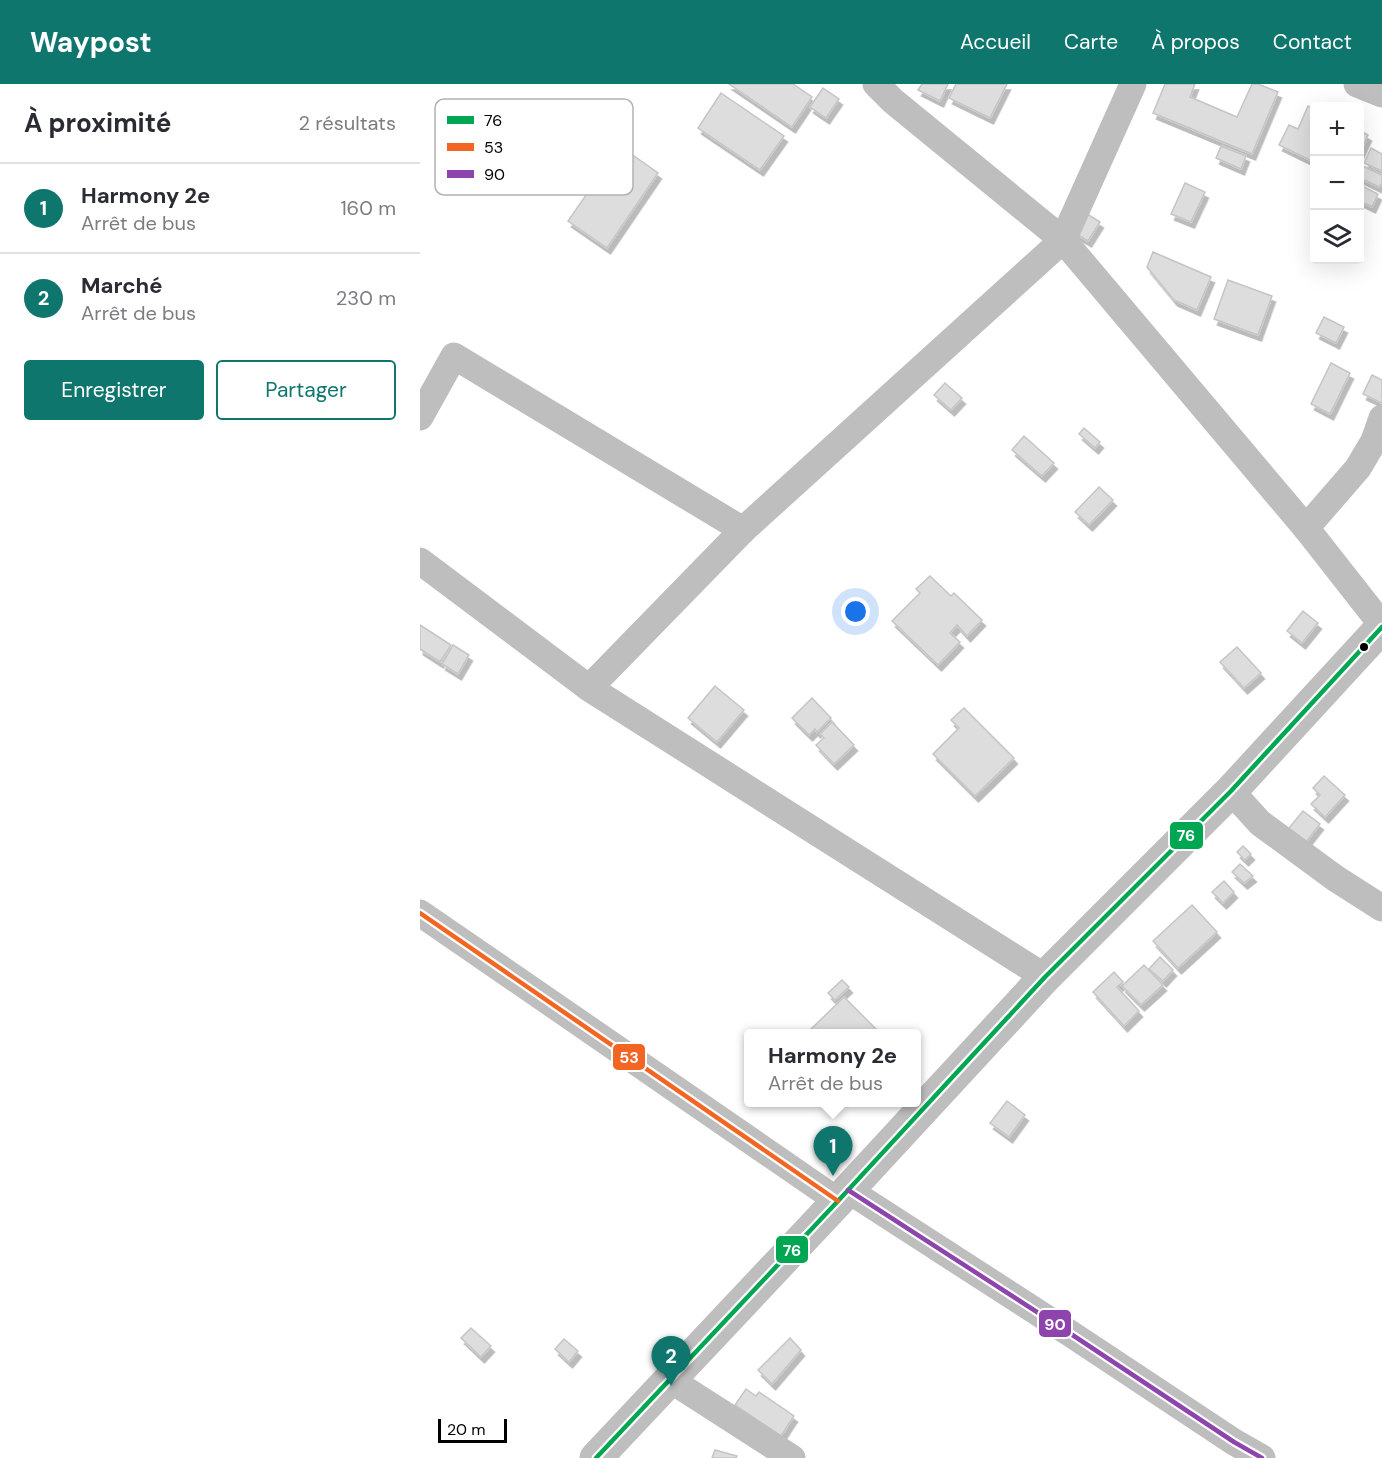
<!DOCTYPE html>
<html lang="fr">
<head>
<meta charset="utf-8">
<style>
	body { margin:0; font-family:"DM Sans",sans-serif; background:#f7f7f7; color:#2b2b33 }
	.controls { position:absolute; right:18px; top:18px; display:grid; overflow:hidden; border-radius:6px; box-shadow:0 6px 24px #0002 }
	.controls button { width:54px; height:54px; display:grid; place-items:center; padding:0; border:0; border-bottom:2px solid #e1e1e2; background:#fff; color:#2b2b33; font:30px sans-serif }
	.scale { position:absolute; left:18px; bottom:15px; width:69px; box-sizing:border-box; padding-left:6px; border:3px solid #000; border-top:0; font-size:16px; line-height:21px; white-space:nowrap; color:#000; -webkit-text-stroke:4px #fff; paint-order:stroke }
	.you { position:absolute; left:436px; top:528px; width:21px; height:21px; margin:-15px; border:4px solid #fff; border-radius:50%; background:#1a73e8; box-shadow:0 0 0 9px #1a73e833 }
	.badge { display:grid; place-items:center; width:39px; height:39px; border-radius:50%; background:#0f766e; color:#fff; font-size:20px; font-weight:700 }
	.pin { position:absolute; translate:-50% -50px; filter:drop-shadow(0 2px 3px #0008) }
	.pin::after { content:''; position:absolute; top:32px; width:21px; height:18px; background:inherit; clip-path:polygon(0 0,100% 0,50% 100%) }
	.popup { position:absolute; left:324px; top:945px; width:177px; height:78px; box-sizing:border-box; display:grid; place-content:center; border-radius:6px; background:#fff; filter:drop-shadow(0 2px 4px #0005); font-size:20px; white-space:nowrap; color:#7c7c81 }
	.popup b { font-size:22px; color:#2b2b33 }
	.popup::after { content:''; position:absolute; left:50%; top:100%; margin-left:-12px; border:12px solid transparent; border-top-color:#fff }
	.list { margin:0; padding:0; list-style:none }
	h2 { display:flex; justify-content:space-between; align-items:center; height:78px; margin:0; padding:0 24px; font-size:26px }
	h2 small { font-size:20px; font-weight:400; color:#7c7c81 }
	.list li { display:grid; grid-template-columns:39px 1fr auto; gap:18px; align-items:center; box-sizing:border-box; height:90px; padding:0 24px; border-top:2px solid #e1e1e2 }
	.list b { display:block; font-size:22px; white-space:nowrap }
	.list p { margin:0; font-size:20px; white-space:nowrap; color:#7c7c81 }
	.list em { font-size:20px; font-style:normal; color:#7c7c81 }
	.actions { display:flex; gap:12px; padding:18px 24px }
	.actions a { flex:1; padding:14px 0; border:2px solid #0f766e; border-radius:6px; text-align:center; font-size:21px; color:#0f766e }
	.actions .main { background:#0f766e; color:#fff }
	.icon { flex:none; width:33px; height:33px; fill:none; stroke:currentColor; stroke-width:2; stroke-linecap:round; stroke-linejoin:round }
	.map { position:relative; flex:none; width:962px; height:1374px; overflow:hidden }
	header { display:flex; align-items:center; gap:36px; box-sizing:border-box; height:84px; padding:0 30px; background:#0f766e; color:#fff }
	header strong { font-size:28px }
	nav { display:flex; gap:33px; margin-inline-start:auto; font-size:21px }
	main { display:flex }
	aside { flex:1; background:#fff }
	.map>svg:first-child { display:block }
	.building { fill:#ddd; stroke:#c5c5c5; stroke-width:1.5; filter:url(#shadow) }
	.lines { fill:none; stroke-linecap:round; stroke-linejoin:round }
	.minor { stroke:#bebebe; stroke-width:27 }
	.tertiary { stroke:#bebebe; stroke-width:33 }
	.bus-1-casing { stroke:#fff; stroke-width:9 }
	.bus-2-casing { stroke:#fff; stroke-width:9 }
	.bus-3-casing { stroke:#fff; stroke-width:9 }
	.bus-1 { stroke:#00a651; stroke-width:4.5 }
	.bus-2 { stroke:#f26522; stroke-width:4.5 }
	.bus-3 { stroke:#8e44ad; stroke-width:4.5 }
	.bus-dot { fill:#000; stroke:#fff; stroke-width:2 }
	.key { fill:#fff; stroke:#b2b2b2; stroke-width:1.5 }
	.key-label { font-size:16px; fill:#000 }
	.line-badge { stroke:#fff; stroke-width:2 }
	.badge-label { font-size:16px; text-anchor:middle; font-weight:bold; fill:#fff }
</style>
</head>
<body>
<header>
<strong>Waypost</strong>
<nav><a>Accueil</a><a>Carte</a><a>À propos</a><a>Contact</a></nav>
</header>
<main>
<aside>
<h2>À proximité<small>2 résultats</small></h2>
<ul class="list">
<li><span class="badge">1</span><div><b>Harmony 2e</b><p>Arrêt de bus</p></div><em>160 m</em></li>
<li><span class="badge">2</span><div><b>Marché</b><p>Arrêt de bus</p></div><em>230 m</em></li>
</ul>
<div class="actions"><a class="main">Enregistrer</a><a>Partager</a></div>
</aside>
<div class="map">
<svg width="962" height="1374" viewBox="0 0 962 1374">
	<defs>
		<filter id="shadow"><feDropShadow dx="3.5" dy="6" stdDeviation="0" flood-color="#0004"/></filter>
	</defs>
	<rect width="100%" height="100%" fill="#fff"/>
	<g class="building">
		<path d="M309 0H373L392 13 372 43Z"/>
		<path d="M502 0H528L520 17 498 6Z"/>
		<path d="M536 0H587L570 34 529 14Z"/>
		<path d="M745 0H775L770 13 817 33 832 0H838L858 8 832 70 733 29Z"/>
		<path d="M403 4 419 15 406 34 390 23Z"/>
		<path d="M301 9 364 52 340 86 278 44Z"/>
		<path d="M888 22 894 25V78L859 61 869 41 878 45Z"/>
		<path d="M941 47 948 51 940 69V50Z"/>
		<path d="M200 62 238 89 187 164 148 137Z"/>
		<path d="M801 62 826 72 821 85 796 74Z"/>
		<path d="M951 64 962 70V87L944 79Z"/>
		<path d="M943 82 962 91V99L959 103 940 94V90Z"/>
		<path d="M765 99 785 108 771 138 751 130Z"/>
		<path d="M940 101 958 110 952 123 940 117Z"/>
		<path d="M664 128 680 138 668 157 653 148Z"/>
		<path d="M733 168 791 193 777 226 754 216 727 183Z"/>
		<path d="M808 196 852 212 838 251 794 235Z"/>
		<path d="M904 233 924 243 916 259 896 249Z"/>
		<path d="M911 279 930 289 910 330 891 320Z"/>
		<path d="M952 291 962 296V319L943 310Z"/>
		<path d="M525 299 542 314 531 326 514 311Z"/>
		<path d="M664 344 680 358 675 364 659 350Z"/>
		<path d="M604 352 634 379 622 392 592 366Z"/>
		<path d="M679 403 693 416 669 441 655 428Z"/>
		<path d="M510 492 531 512 534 509 562 536 547 552 537 541 530 549 540 558 518 581 472 537 500 509 496 505Z"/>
		<path d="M883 527 898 539 882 559 867 547Z"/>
		<path d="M0 541 31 561 20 578 0 565Z"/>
		<path d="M33 561 49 571 38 590 22 580Z"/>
		<path d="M817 563 841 589 824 604 800 578Z"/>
		<path d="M295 602 324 626 297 658 268 634Z"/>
		<path d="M392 614 411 634 397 648 395 645 389 651 372 634Z"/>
		<path d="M544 624 594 674 555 712 513 670 539 644 531 636Z"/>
		<path d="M412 638 434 661 414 680 396 661 404 654 400 650Z"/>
		<path d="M904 692 925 711 905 733 891 720 900 711 893 704Z"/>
		<path d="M883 727 900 740 882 763 864 750Z"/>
		<path d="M823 762 831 770 825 776 817 768Z"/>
		<path d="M820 780 833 792 824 799 812 788Z"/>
		<path d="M804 797 814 808 803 819 792 808Z"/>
		<path d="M772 821 797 848 758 884 733 857Z"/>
		<path d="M740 873 753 886 743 897 729 885Z"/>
		<path d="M724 881 743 901 721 921 702 902Z"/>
		<path d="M694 888 703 898 697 903 719 927 704 942 673 908Z"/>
		<path d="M422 896 429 903 415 916 408 909Z"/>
		<path d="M424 913 456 945 451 950H386Z"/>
		<path d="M587 1017 605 1031 589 1053 570 1039Z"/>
		<path d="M51 1244 71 1262 61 1273 41 1254Z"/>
		<path d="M370 1254 381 1266 352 1300 338 1286Z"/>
		<path d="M144 1255 158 1267 149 1278 135 1265Z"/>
		<path d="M326 1305 336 1312 339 1308 374 1332 361 1352 315 1321Z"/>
		<path d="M295 1366 317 1372 316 1374H292Z"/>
	</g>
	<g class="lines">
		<g class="minor">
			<path d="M456 0 473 17 643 156 886 444 962 541"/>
			<path d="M937 0 962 10"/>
			<path d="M0 333 34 272 323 446"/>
			<path d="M886 444 938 384 954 357 962 334"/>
			<path d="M0 477 169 604 323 446 643 156 713 0"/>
			<path d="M169 604 625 893"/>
			<path d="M811 707 840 739 915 794 962 824"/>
			<path d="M0 829 418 1117"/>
			<path d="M428 1106 651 1250 814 1358 842 1374"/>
			<path d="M249 1295 372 1374"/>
		</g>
		<path class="tertiary" d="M176 1374 418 1117 625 893 811 707 962 543"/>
		<g class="bus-1-casing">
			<path id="bus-1" d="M176 1374 418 1117 625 893 811 707 962 543"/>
		</g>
		<g class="bus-2-casing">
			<path id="bus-2" d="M0 829 418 1117"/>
		</g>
		<g class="bus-3-casing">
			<path id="bus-3" d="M428 1106 651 1250 814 1358 842 1374"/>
		</g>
		<use href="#bus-1" class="bus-1"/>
		<use href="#bus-2" class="bus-2"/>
		<use href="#bus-3" class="bus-3"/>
	</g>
	<circle class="bus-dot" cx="944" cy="563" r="5"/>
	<rect x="15" y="15" width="198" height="96" rx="9" class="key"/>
	<rect x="27" y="32" width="27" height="8" fill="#00a651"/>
	<rect x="27" y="59" width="27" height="8" fill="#f26522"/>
	<rect x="27" y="86" width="27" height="8" fill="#8e44ad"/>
	<g class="key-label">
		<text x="64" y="42">76</text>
		<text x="64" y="69">53</text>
		<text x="64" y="96">90</text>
	</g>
	<g class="line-badge">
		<rect x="749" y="737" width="35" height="29" rx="6" fill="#00a651"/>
		<rect x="192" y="959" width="34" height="28" rx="6" fill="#f26522"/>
		<rect x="355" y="1151" width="34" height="29" rx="6" fill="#00a651"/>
		<rect x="618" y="1225" width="34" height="29" rx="6" fill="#8e44ad"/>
	</g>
	<g class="badge-label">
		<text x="766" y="757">76</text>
		<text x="209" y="979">53</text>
		<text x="372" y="1172">76</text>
		<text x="635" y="1246">90</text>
	</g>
</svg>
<div class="controls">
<button>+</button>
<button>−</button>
<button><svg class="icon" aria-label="layers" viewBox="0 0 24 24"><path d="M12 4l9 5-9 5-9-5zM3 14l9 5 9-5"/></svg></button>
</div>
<div class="scale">20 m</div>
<div class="you"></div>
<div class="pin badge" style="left:413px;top:1092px">1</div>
<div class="popup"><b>Harmony 2e</b>Arrêt de bus</div>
<div class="pin badge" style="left:251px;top:1302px">2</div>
</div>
</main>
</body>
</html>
